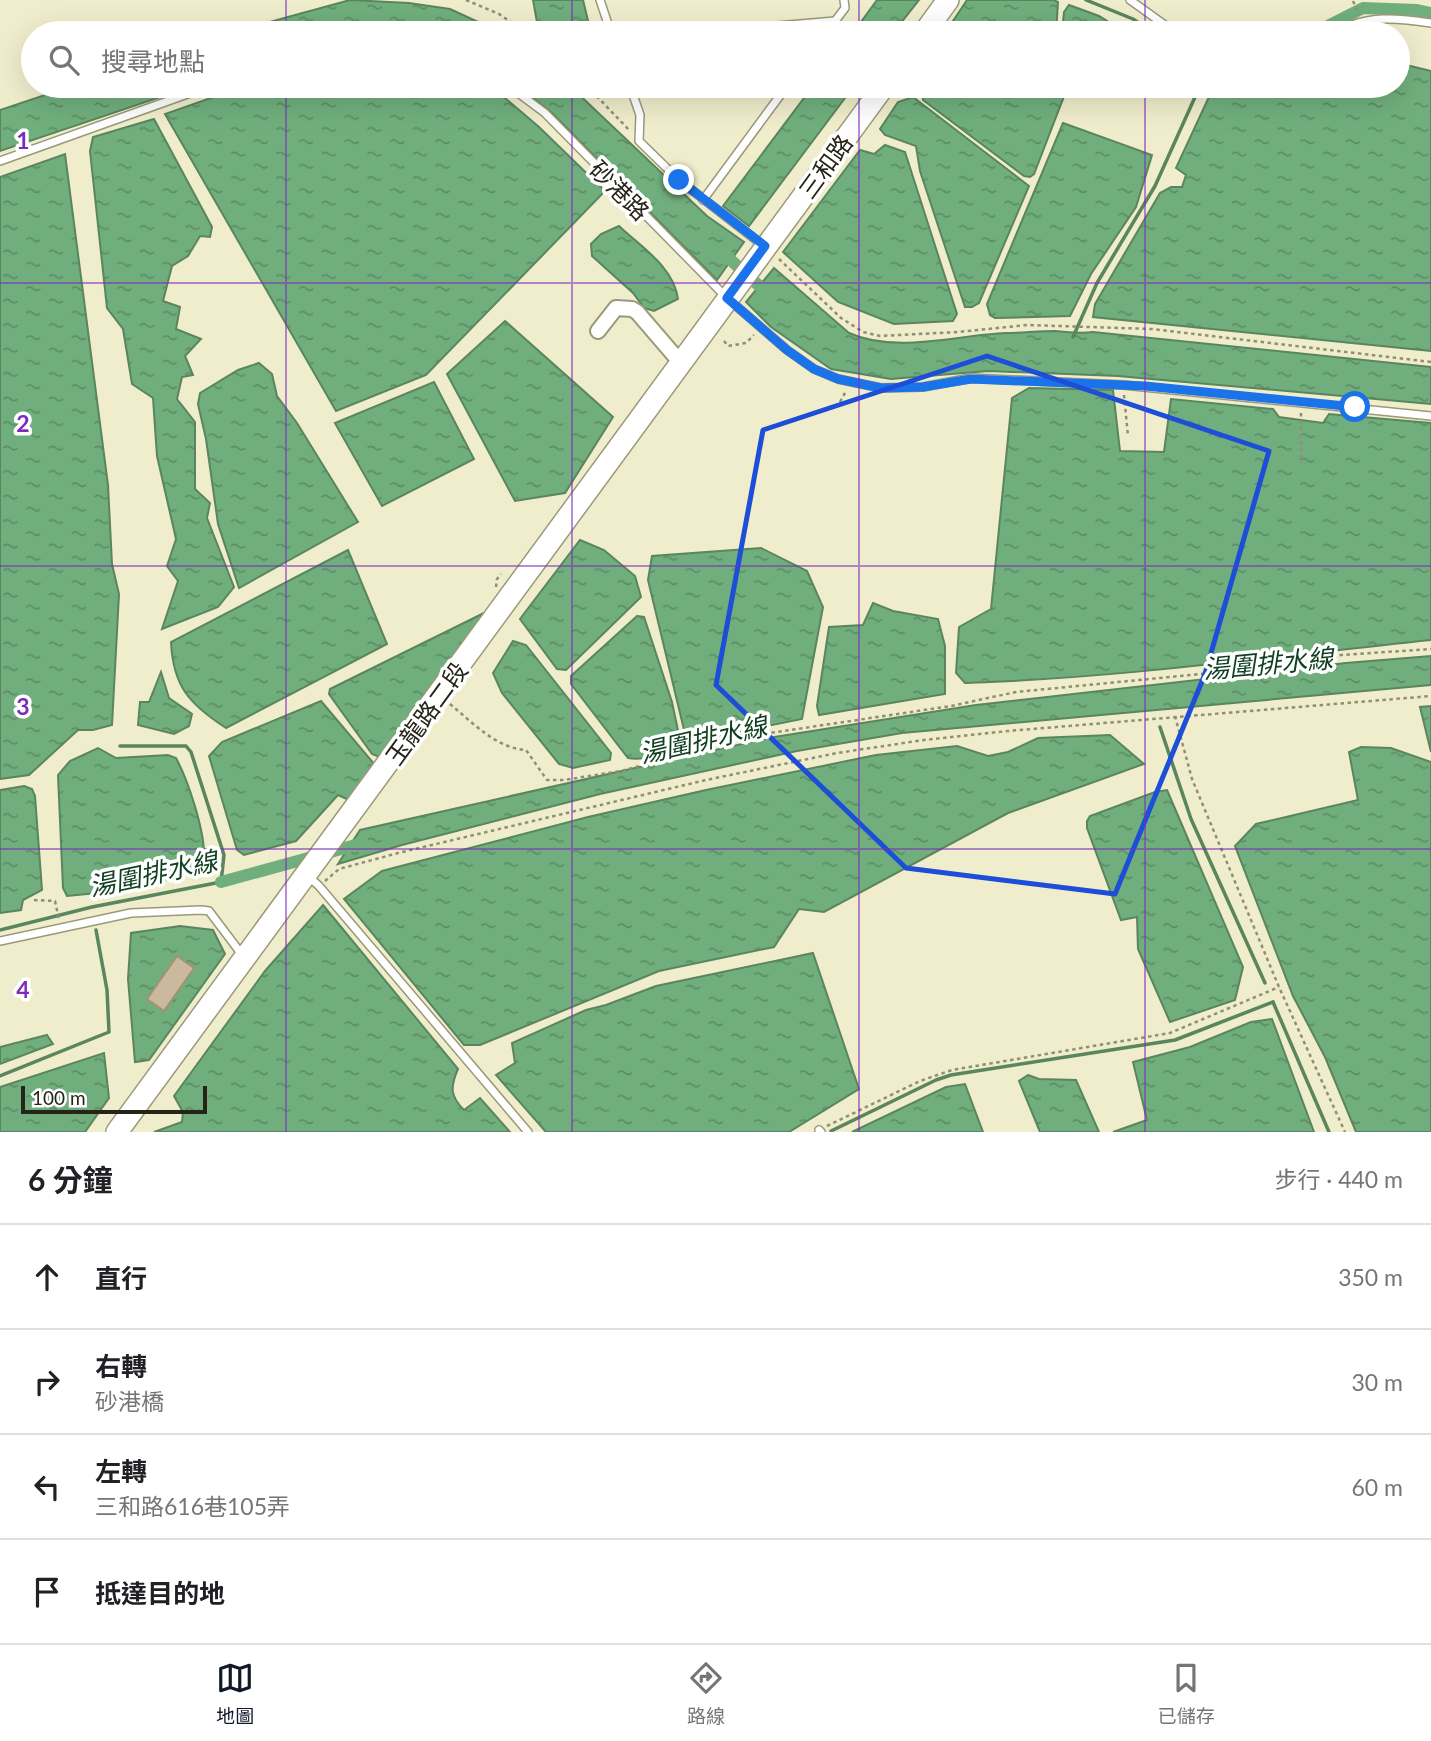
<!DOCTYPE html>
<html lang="zh-TW">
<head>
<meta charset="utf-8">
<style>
	body { margin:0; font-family:Lato,"Noto Sans TC",sans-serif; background:#f6f6f6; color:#202124 }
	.scale { position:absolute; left:21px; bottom:18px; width:186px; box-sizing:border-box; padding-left:7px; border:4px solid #252417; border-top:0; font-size:19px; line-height:24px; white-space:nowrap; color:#252417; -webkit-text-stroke:5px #fff; paint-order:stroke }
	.stop { position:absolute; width:21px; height:21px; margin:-16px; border:5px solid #1a73e8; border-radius:50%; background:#fff }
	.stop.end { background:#1a73e8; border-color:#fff; box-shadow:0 2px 7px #0008 }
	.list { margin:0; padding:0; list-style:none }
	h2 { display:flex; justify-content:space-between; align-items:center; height:91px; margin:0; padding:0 28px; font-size:30px }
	h2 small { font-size:23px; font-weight:400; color:#757577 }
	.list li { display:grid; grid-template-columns:46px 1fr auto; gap:21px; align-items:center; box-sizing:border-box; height:105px; padding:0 28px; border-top:2px solid #e0e0e0 }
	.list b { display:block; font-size:26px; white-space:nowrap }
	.list p { margin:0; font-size:23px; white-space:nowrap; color:#757577 }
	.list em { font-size:23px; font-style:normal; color:#757577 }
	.icon { flex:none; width:38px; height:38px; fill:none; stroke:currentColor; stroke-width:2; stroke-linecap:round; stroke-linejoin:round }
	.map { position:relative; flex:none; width:1431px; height:1132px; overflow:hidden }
	.search { position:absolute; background:#fff; box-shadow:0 7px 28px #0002; left:21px; right:21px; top:21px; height:77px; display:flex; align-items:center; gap:18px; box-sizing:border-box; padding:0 24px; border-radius:38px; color:#757577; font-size:26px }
	.sheet { height:511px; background:#fff }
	nav { display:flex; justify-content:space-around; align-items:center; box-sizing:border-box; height:98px; border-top:2px solid #e0e0e0; background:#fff; font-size:19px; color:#757577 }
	nav a { display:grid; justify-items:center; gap:4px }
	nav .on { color:#111827 }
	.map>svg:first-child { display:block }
	.water { fill:url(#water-ripples); stroke:#5a855e; stroke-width:2 }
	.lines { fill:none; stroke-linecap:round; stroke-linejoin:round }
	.stream { stroke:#5a855e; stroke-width:3.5 }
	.canal { stroke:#70af7d; stroke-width:12 }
	.building { fill:#cab99c; stroke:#a29275; stroke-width:2 }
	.service-casing { stroke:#9b9979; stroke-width:10 }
	.minor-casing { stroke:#9b9979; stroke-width:18 }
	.secondary-casing { stroke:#9b9979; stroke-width:24 }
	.path { stroke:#908e76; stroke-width:2.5; stroke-dasharray:3.5 3.5; stroke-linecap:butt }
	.service { stroke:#fff; stroke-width:7 }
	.minor { stroke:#fff; stroke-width:14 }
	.secondary { stroke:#fff; stroke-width:21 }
	.route { stroke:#1a73e8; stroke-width:9 }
	.marked { fill:none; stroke:#1d4ed8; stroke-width:5; stroke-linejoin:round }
	.grid { fill:none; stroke:#7b2cbf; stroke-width:2; stroke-opacity:0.55 }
	.labels { text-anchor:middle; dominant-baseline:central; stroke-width:7; stroke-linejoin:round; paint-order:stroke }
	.street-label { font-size:24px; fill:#252417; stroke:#fff }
	.water-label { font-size:26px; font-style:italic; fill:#103f1f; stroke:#fff }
	.grid-label { font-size:23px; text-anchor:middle; font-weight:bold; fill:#7b2cbf; stroke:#fff; stroke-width:7; stroke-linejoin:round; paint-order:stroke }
</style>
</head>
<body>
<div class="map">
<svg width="1431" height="1132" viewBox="0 0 1431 1132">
	<defs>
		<pattern id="water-ripples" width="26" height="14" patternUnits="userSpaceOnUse" patternTransform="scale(1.75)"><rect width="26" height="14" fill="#70af7d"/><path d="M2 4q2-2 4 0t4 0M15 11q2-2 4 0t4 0" fill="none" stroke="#5c8e65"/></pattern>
	</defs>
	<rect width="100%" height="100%" fill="#efedcb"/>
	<g class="water">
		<path d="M350 0 409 3 450 9 502 33H229Z"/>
		<path d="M533 0H583L591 33H547L537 22Z"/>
		<path d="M877 0H919L893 33H853Z"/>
		<path d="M967 0H1054L1058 2 1056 33H945Z"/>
		<path d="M1069 5 1099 16 1126 33H1062L1064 12Z"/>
		<path d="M1398 63 1431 71V351L1093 317 1095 304 1160 193 1171 187H1182L1186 175 1176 168 1214 86H1398Z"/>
		<path d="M72 86H193L0 151V110Z"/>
		<path d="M245 86H491L539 127 605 191 426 375 336 411 165 114Z"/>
		<path d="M518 86H570L707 216 744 242 717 280 553 114Z"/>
		<path d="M813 86H854L749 226 723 206Z"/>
		<path d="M925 86H1068L1034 174 1030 177 1024 176 923 100 922 89Z"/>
		<path d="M913 97 1029 186 979 303 972 307H965L920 171 916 146 885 135 880 129 898 102Z"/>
		<path d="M154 119 212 227 210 237 200 236 188 256 172 266 163 301 180 307 176 329 201 339 185 356 193 375 182 377 177 399 195 422V489L210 503 207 518 234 587 218 607 162 629 178 581 167 566 176 539 157 456 153 398 132 384 123 329 107 308 90 151 93 137Z"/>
		<path d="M1063 123 1152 155 1136 207 1091 274 1070 316 995 318 990 315 987 304Z"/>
		<path d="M885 145 905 152 957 314 953 321 894 324 838 302 783 252 860 150 874 154Z"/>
		<path d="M65 154 108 485 112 564 119 594 112 725 93 730H78L29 775 0 779V177Z"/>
		<path d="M619 226C641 247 674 267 678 299L654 311 644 308 633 293 592 256 591 244 601 234Z"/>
		<path d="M774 268 849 333C896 354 956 335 1006 333 1022 333 1038 331 1055 331 1068 332 1079 334 1093 332L1431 367V404L1118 376 988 371 891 379 831 369 771 327 746 302Z"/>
		<path d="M505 321 613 417 565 493 515 501 447 374Z"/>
		<path d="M259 363 272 374 277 396 297 423 358 522 239 588 218 524 206 439 198 404 200 393 238 370Z"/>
		<path d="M434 382 474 459 382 506 335 423Z"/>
		<path d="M1029 388 1113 390 1120 451 1164 452 1171 399 1273 409 1279 417 1323 423 1329 414 1431 423V640C1276 656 1121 678 965 683L956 673 959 627 991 609 1012 398Z"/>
		<path d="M580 540 604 550 635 576 641 597 566 670 557 669 520 619Z"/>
		<path d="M761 548 807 571 823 607 802 719 687 742 648 580 652 556Z"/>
		<path d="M348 550 387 644 226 728C189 704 173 686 171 642Z"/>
		<path d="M873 603 893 611 938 619 945 646V694L819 715 817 706 829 627 863 625Z"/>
		<path d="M486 612 382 758 372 754 329 694 330 689Z"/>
		<path d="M637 616 644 617 672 702 680 740C667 753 646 761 628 758L571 684V676Z"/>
		<path d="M513 641 526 645 611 753 610 760 573 768 559 764 502 693 493 673Z"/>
		<path d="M1431 656V685L902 733 797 751 600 794 402 845 338 864 360 830 768 738 976 705 1346 663Z"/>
		<path d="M161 672 169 698 192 714 189 726 174 734 138 725 140 702H149Z"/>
		<path d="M321 701 375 765 351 801 338 795 296 841 244 855 237 850 209 756 222 742Z"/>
		<path d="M1431 706V752L1420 707Z"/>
		<path d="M1110 735 1144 764 1008 813 824 912 799 909 774 947 659 971 480 1045H464L344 899 382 871 588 817 706 790 876 755 957 746 988 756 1008 752 1038 738Z"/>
		<path d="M1361 747 1391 748 1431 762V1132H1356L1325 1057 1293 996 1235 846 1256 824 1358 800 1349 752Z"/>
		<path d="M98 748 116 758 168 755 176 758C188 780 204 829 204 854 204 859 200 865 198 870L129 890 67 896 63 888 58 775 70 761Z"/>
		<path d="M24 786 32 789 35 796 42 890 23 900 21 910 0 913V790Z"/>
		<path d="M1167 790 1243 967 1235 1000 1170 1022 1138 949 1137 917 1121 920 1087 828V821L1090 816 1155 792Z"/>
		<path d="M323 905 458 1069C450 1087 450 1096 464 1110L480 1098 510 1132H154L182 1122 183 1112 174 1096 265 971Z"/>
		<path d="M180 926 213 930 225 954 149 1060 135 1062 128 979 131 933Z"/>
		<path d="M813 953 859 1089 789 1132H546L496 1075 515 1063 512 1043 586 1010 606 1005 656 986Z"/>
		<path d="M1272 1019 1314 1132H1113L1147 1120 1133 1062 1190 1047 1251 1022Z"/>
		<path d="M47 1035 53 1044 0 1064V1047Z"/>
		<path d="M104 1053 109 1098 85 1132H0V1087Z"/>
		<path d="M1028 1075 1039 1079 1076 1080 1099 1132H1040L1019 1081Z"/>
		<path d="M965 1084 983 1132H852L946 1087Z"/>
	</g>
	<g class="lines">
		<g class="stream">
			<path d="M1086 0 1133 19 1152 33"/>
			<path d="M1073 337 1097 283 1155 186 1200 86"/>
			<path d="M1160 727 1191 819 1265 983"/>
			<path d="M0 930 92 907 221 882 224 855 191 752 186 746H120"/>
			<path d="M1273 1002 1329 1132"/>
			<path d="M0 1076 109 1032 107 990 96 930"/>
			<path d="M831 1131 936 1080 951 1075 1175 1040 1273 1002"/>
		</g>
		<g class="canal">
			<path d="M1314 33 1363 8 1416 10 1431 13"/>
			<path d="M721 251 769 295"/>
			<path d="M221 882 363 843"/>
		</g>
	</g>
	<path class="building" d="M177 956 194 968 164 1011 147 999Z"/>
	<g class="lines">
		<g class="service-casing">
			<g id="service">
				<path d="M600 0 611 33"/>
				<path d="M1130 0 1176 33"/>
				<path d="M720 31 835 21"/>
				<path d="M826 33 845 8 844 0"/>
				<path d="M1337 33C1365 14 1399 18 1431 23"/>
				<path d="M509 86 545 113 727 298 787 350 814 369 838 379 881 388 923 387 971 378 1123 385 1431 416"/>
				<path d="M630 86 640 115 639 141 679 180 764 246"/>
				<path d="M0 161 210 86"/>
				<path d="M703 200 787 86"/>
				<path d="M307 875 319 886 528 1132"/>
				<path d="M0 941 131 913 201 910 209 911 243 956"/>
				<path d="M819 1130 821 1132"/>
			</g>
		</g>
		<g class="minor-casing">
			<path id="minor" d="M598 331 616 308 632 309 637 312 680 362"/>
		</g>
		<g class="secondary-casing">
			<g id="secondary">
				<path d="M924 33 948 0"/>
				<path d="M117 1132 884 86"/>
			</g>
		</g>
		<g class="path">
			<path d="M466 0 499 14 527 33"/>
			<path d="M1353 1 1359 14"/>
			<path d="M587 86 630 131"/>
			<path d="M779 259 841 318 863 332 880 336 958 332 1027 325 1152 329 1431 362"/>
			<path d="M724 341 728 346 746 343 754 335"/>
			<path d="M1124 395 1128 436"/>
			<path d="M840 402 846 391"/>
			<path d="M1301 413V463"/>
			<path d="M496 587 497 579 501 574"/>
			<path d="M450 704C473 723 496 748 526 750L547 780H564L621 771 750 736 951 706 1016 692 1303 664 1341 655 1431 649"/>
			<path d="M1175 716 1192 779 1279 987 1345 1132"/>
			<path d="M325 881 339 869 398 853 706 780 837 753 924 740 1008 731 1431 696"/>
			<path d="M34 900 55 901 59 920"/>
			<path d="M827 1126 920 1081 952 1070 1170 1033 1279 987"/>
		</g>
		<use href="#service" class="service"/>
		<use href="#minor" class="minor"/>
		<use href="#secondary" class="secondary"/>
	</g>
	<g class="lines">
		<path class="route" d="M679 180 765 246 727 298 787 350 814 369 838 379 881 388 923 387 971 379 1145 386 1355 407"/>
	</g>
	<path class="marked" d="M987 356 1269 451 1205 674 1115 894 906 868 716 685 763 430Z"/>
	<path class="grid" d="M286 0V33M572 0V33M859 0V33M1145 0V33M286 86V1132M572 86V1132M859 86V1132M1145 86V1132M0 283H1431M0 566H1431M0 849H1431"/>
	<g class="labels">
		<g class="street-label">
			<text transform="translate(825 166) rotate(-54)">三和路</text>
			<text transform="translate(620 190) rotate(45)">砂港路</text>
			<text transform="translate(426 713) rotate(-54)">玉龍路二段</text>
		</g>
		<g class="water-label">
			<text transform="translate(1268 663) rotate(-5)">湯圍排水線</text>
			<text transform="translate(703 739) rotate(-13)">湯圍排水線</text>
			<text transform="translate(153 873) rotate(-12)">湯圍排水線</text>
		</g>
	</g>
	<g class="grid-label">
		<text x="23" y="149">1</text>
		<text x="23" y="432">2</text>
		<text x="23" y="715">3</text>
		<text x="23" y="998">4</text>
	</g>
</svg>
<div class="scale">100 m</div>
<div class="stop" style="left:1355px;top:407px"></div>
<div class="stop end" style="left:679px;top:180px"></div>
<div class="search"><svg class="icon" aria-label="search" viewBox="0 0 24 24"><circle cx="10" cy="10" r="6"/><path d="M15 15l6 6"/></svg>搜尋地點</div>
</div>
<section class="sheet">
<h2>6 分鐘<small>步行 · 440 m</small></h2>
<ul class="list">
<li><svg class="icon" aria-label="ahead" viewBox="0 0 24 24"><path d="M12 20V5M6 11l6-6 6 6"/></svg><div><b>直行</b></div><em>350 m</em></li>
<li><svg class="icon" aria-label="right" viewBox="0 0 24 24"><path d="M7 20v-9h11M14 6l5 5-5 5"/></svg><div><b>右轉</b><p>砂港橋</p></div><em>30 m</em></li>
<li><svg class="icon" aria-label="left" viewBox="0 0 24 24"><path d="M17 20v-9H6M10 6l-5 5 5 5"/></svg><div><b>左轉</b><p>三和路616巷105弄</p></div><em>60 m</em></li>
<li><svg class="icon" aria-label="arrive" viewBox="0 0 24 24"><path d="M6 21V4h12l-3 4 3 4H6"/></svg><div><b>抵達目的地</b></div></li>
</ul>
</section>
<nav>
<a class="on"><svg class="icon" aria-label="map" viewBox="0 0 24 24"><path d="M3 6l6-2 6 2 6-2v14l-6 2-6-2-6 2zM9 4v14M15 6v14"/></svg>地圖</a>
<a><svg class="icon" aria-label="directions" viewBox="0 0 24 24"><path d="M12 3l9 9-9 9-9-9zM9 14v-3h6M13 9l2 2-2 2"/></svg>路線</a>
<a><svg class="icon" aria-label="saved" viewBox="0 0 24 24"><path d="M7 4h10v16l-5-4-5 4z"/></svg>已儲存</a>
</nav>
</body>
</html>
